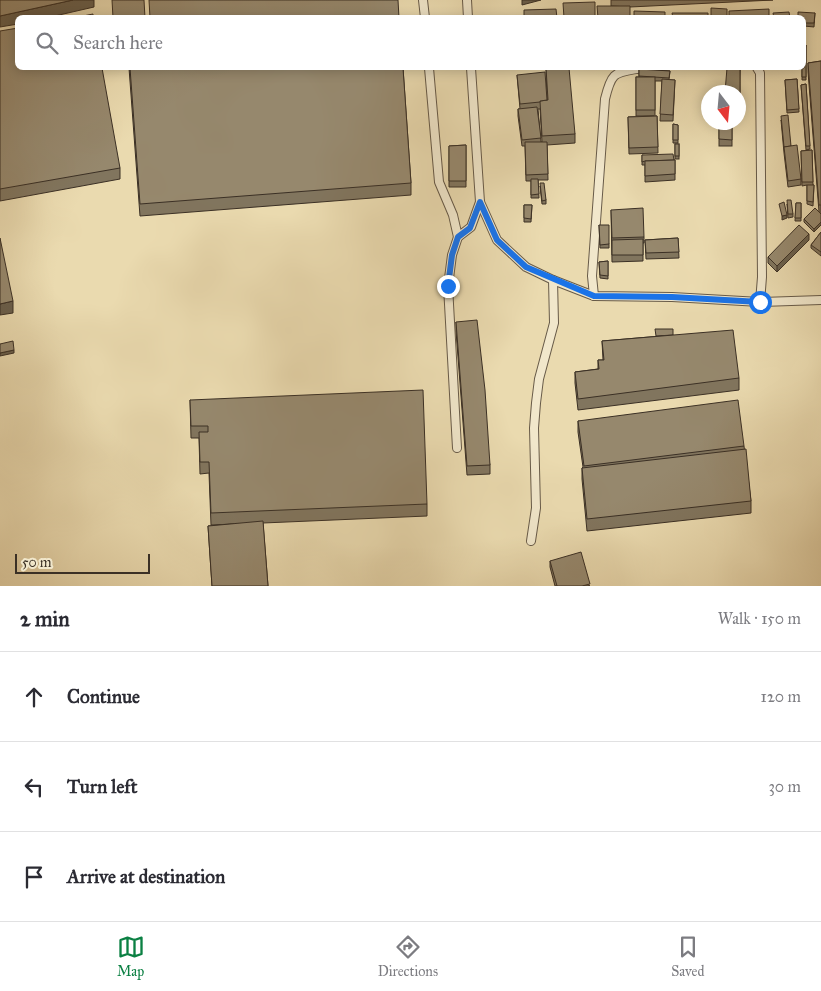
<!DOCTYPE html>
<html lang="en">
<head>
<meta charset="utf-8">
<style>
	body { margin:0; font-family:"IM FELL Great Primer",serif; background:#f2f2f3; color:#2b2b33 }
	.compass { position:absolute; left:701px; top:85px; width:45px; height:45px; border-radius:50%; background:#fff; box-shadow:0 2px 12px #0003; rotate:164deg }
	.scale { position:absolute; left:15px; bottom:12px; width:135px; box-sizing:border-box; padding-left:5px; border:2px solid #3b3025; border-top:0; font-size:14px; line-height:18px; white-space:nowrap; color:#3b3025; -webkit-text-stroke:4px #f1e7cb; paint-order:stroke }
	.stop { position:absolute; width:15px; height:15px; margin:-11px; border:4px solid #1a73e8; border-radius:50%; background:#fff }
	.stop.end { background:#1a73e8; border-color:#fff; box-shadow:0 1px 5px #0008 }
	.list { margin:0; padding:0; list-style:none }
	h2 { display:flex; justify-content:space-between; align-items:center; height:65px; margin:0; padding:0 20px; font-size:21px }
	h2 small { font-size:16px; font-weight:400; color:#7c7c81 }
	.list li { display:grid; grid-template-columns:32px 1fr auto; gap:15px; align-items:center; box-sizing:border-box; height:90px; padding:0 20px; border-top:1px solid #e1e1e2 }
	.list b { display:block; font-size:19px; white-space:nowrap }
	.list em { font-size:16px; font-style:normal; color:#7c7c81 }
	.icon { flex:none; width:28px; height:28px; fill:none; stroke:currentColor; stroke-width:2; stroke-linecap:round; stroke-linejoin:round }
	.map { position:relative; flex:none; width:821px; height:586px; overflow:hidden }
	.search { position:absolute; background:#fff; box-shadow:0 2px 12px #0003; left:15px; right:15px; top:15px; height:55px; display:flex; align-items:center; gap:12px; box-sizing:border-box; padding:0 18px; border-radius:8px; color:#7c7c81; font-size:19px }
	.sheet { height:335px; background:#fff }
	nav { display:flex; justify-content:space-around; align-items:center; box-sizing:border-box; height:70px; border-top:1px solid #e1e1e2; background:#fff; font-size:14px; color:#7c7c81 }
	nav a { display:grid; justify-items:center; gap:2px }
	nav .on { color:#0b8043 }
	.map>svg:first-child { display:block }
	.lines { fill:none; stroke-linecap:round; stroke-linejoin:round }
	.lane-casing { stroke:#675a48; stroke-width:10 }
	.lane { stroke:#f1e7cb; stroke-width:8 }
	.wall { fill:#81755e; stroke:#3b3025; fill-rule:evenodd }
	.shaded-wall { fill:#695f4c; stroke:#3b3025 }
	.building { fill:#96886d; stroke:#3b3025 }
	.route { stroke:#1a73e8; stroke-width:6 }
</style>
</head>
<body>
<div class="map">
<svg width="821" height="586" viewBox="0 0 821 586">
	<rect width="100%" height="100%" fill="#eadaaf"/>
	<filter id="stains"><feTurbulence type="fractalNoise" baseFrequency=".004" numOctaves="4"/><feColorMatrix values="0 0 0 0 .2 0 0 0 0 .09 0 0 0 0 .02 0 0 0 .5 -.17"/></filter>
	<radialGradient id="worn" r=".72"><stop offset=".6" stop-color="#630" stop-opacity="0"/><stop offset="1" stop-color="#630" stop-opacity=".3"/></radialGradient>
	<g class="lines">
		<g class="lane-casing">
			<g id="lane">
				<path d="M423 0 425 18"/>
				<path d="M467 0 468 18"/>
				<path d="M429 68 439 182 453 215 458 237 471 227 480 202"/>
				<path d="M471 68 480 202 497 240 526 267 553 280 554 323 539 379 536 403 534 428 536 508 531 541"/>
				<path d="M757 68 760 73 762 277 760 302"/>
				<path d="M553 280 594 296 672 297 760 302 821 300"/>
				<path d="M594 296 592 276 605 99C612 70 615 73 642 68"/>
				<path d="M457 448 448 286 452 255 458 237"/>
			</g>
		</g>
		<use href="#lane" class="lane"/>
	</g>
	<g class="wall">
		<path d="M611 0H773L630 7 611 6Z"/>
		<path d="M815 13 814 27 804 26V18Z"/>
		<path d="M0 31 120 168V179L0 201Z"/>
		<path d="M806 45V80H802V68Z"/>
		<path d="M821 61V225L814 232 804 222V219L819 212 808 72V63Z"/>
		<path d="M129 68H403L411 183V195L140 216Z"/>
		<path d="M546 68 575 134V143L547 145 548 180H538L539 198H531V181H526L525 146H522L518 116V109H520L517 75 547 100ZM538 109H540L542 142H541Z"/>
		<path d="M740 68V105L738 104Z"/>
		<path d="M639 69 670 71 669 80H675L673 121H660L662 81H655V116H657L658 153 629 154 628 117 654 116H636V77H639Z"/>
		<path d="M797 79 799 112 787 113 785 80Z"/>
		<path d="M806 84 810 149 806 150 801 85Z"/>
		<path d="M781 120 791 146 801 179V185L788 187 784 153Z"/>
		<rect x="719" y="122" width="13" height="24"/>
		<path d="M673 124 678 125V143H673Z"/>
		<rect x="675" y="144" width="4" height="15"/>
		<path d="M466 145V187H449V146Z"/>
		<path d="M812 150 813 185H814L813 206 807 204V185L802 186 801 151Z"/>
		<path d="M642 155 675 160V180L645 182V165H642Z"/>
		<path d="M540 186 546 200V204H542Z"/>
		<path d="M796 203H801V221H795Z"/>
		<path d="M787 204 793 214V217L788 218Z"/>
		<path d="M524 205H532L531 222H524Z"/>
		<path d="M611 210 644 237V243H643V261L612 262Z"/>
		<path d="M599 225 609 244V248H600Z"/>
		<path d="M821 232V256L811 248V245Z"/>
		<path d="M678 238 679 258 646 259 645 240Z"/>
		<path d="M809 240 777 272 768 263V257Z"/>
		<path d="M608 261V279L600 278 599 262Z"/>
		<path d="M456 322 490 465V474L467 475 456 331Z"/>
		<path d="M673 335 739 378V390L578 410 575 383V372L598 369V360H603L602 341Z"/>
		<path d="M190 400 427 504V516L263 523 268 586H212L208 526 234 524 211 525 209 473 200 474 199 438H191Z"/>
		<path d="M578 421 744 446 751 501V513L587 531 582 479V468L583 467 578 432Z"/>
		<path d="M550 561 590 586H555L550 567Z"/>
	</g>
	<g class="shaded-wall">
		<path d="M73 0H94V7L46 18H18V24L0 27V16Z"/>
		<path d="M522 0H541L522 5Z"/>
		<path d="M787 215V218L782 220V216Z"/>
		<path d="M821 222V225L814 232V229Z"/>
		<path d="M809 234V240L777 272V266Z"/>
		<path d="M13 301V313L0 315V304Z"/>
		<path d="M14 350V353L0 356V353Z"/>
	</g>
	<g class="building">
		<path d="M0 0H73L0 16Z"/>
		<path d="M112 0H144L145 18H113Z"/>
		<path d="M149 0H398L399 18H150Z"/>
		<path d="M595 2V18H564L563 3Z"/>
		<path d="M597 6H630V18H598Z"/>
		<path d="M711 8 727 9V18H711Z"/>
		<path d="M556 9 557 18H524V10Z"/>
		<path d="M769 9V18H729V11Z"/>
		<path d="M634 11 665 12V18H634Z"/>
		<path d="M789 12 790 18H774L773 13Z"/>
		<path d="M798 12 815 13 814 23H804V18H798Z"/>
		<path d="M672 13H708V18H673Z"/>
		<path d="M93 14V18H73Z"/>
		<path d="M18 28V68H102L120 168 0 189V31Z"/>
		<path d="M804 45H806V77H802V68H804Z"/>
		<path d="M821 61V205H819L808 63Z"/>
		<path d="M130 68H403L411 183 140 204Z"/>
		<path d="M546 68H569L575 134 542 136 540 101 548 100Z"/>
		<path d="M727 68H740V98H738V92H725Z"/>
		<path d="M639 69 670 71 669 78 639 76Z"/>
		<path d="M545 72 547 100 540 101V102L520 104 517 75Z"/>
		<rect x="636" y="77" width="19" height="33"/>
		<path d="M662 79 675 80 673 115 660 114Z"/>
		<path d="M797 79 799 109 787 110 785 80Z"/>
		<path d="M806 84 810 146H806L801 85Z"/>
		<path d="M537 107 541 138 522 140 518 109Z"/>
		<path d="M788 115 791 146 784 147 781 116Z"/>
		<path d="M657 116 658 147 629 148 628 117Z"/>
		<path d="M719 122H732V140L719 139Z"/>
		<path d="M673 124 678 125V140H673Z"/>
		<path d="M525 142H547L548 174 526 175Z"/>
		<rect x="675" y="144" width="4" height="12"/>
		<path d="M466 145V181H449V146Z"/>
		<path d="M797 145 801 179 788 181 784 147Z"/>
		<path d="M812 150 813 182H802L801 151Z"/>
		<path d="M673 154 674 160 645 161 642 162V155Z"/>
		<path d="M675 160V174L645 176V161Z"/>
		<path d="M531 179H538L539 194 531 195Z"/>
		<path d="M540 183H544L546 200 542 201Z"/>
		<path d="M807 185H814L813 202 807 201Z"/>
		<path d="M787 200H791L793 214H788Z"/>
		<path d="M784 202 787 215 782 216 779 204Z"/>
		<path d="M796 203H801V218H795Z"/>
		<path d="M524 205H532L531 219 524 218Z"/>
		<path d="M643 208 644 237 612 238 611 210Z"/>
		<path d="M815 208 821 214V222L814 229 804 219Z"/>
		<path d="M599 225H609V244L600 245Z"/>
		<path d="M799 225 809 234 777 266 768 257Z"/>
		<path d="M821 232V252L811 245Z"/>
		<path d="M0 238 13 301 0 304Z"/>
		<path d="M678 238 679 252 646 253 645 240Z"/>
		<path d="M643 239V255H612V240Z"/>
		<path d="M608 261V276L600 275 599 262Z"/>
		<path d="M477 320 485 390 490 465 467 466 456 322Z"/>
		<path d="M655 329H673V335L656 336Z"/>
		<path d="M733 330 739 378 578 399 575 372 599 369 598 360H604L602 341Z"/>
		<path d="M13 341 14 350 0 353V344Z"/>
		<path d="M423 390 427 504 211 513 209 462H200L199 432H208V426H191L190 400Z"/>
		<path d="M738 400 744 446 584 466 578 421Z"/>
		<path d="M746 449 751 501 587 519 582 468Z"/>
		<path d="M263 521 268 586H212L208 526Z"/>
		<path d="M581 552 590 584 582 586H557L550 561Z"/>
	</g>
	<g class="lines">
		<path class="route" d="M448 286 452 255 458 237 470 228 480 202 497 240 526 267 594 296 672 297 760 302"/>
	</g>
	<rect width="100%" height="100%" filter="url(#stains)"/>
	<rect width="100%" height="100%" fill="url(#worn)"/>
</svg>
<svg class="compass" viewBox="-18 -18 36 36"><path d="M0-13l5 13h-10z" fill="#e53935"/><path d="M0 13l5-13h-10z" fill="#7c7c81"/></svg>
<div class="scale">50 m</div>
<div class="stop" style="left:760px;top:302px"></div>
<div class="stop end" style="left:448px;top:286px"></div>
<div class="search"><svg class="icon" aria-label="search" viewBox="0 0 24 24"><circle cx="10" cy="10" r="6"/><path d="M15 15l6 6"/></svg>Search here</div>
</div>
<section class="sheet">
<h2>2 min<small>Walk · 150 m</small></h2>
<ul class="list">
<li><svg class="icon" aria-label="ahead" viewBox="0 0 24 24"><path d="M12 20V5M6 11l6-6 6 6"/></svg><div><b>Continue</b></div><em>120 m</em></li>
<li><svg class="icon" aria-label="left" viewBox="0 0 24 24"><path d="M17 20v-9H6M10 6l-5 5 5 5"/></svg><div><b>Turn left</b></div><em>30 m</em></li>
<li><svg class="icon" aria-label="arrive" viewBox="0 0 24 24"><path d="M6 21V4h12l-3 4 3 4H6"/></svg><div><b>Arrive at destination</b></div></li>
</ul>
</section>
<nav>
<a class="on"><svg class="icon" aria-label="map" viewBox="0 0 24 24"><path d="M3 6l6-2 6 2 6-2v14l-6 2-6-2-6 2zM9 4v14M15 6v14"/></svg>Map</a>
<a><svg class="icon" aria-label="directions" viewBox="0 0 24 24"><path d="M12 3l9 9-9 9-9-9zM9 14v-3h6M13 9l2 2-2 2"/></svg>Directions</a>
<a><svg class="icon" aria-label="saved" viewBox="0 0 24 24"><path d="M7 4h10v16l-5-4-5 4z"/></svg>Saved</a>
</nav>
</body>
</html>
